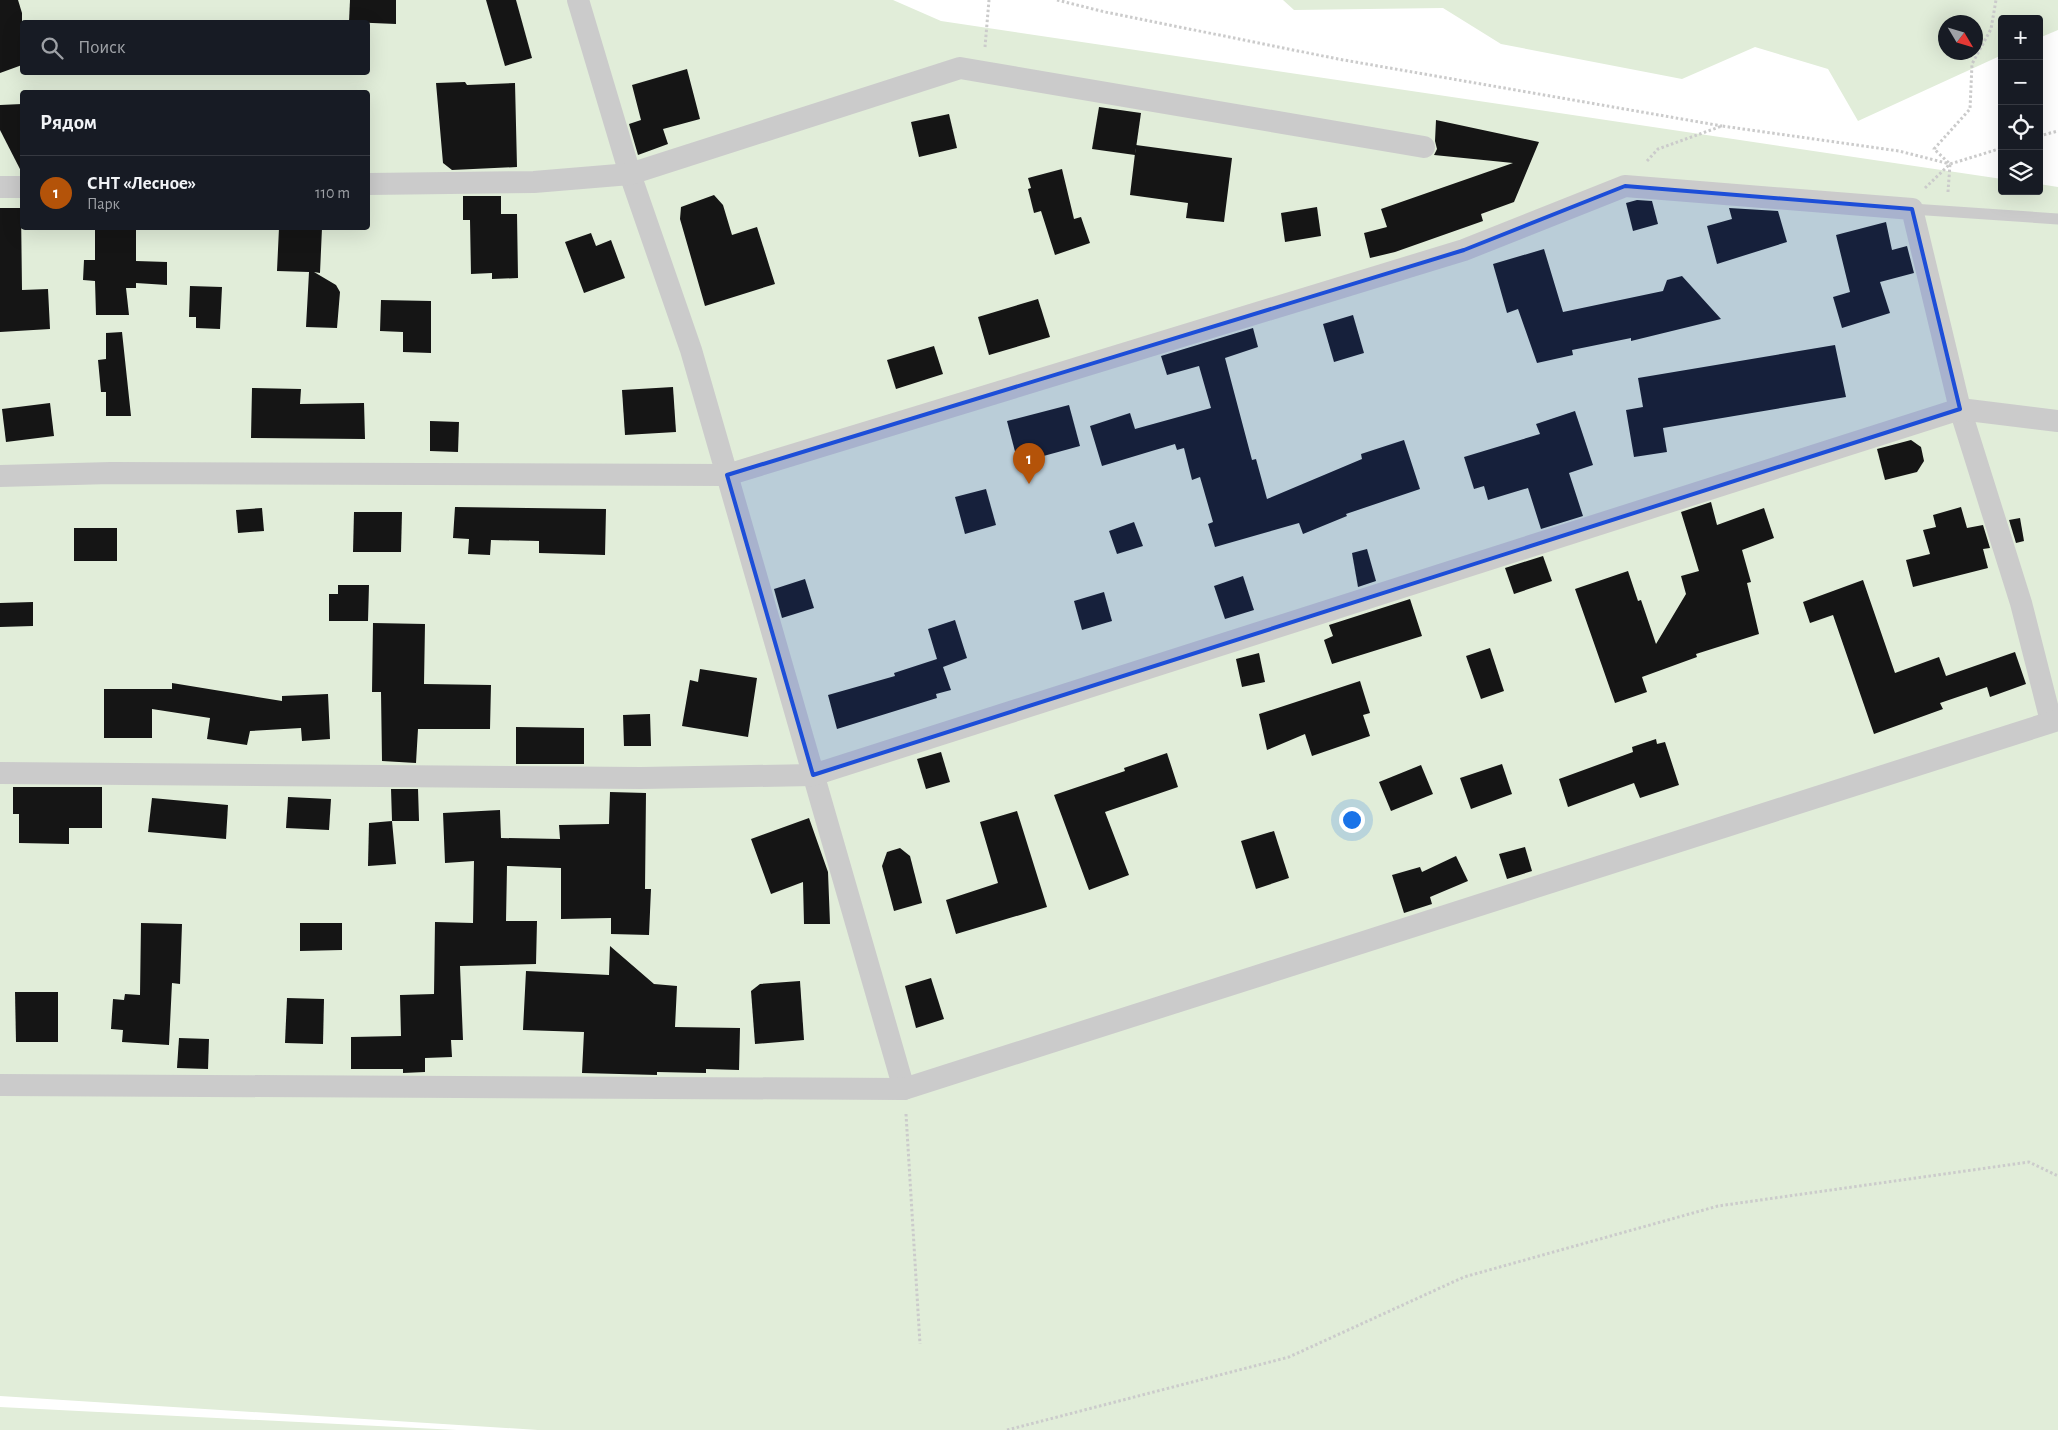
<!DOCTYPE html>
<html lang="ru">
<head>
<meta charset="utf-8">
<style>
	body { margin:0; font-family:"Alegreya Sans",sans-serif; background:#242831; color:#f1f3f6 }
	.controls { position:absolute; right:15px; top:15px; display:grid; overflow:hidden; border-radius:5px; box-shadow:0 5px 20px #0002 }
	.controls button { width:45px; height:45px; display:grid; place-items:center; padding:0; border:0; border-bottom:1px solid #363941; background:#171b24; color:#f1f3f6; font:25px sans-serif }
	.compass { position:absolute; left:1938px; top:15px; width:45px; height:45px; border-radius:50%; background:#171b24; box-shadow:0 5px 20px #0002; rotate:128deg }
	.you { position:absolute; left:1351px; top:819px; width:18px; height:18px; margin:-12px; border:4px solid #fff; border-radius:50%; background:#1a73e8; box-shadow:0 0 0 8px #1a73e833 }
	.badge { display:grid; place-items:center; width:32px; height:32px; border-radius:50%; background:#b45309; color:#fff; font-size:16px; font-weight:700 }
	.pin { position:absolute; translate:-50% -41px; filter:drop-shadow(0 1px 2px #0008) }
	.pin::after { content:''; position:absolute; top:26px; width:18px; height:15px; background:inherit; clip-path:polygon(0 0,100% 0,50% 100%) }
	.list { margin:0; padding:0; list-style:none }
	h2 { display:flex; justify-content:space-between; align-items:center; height:65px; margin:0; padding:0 20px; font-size:21px }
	h2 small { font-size:16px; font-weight:400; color:#9ea1a6 }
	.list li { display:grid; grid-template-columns:32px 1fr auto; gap:15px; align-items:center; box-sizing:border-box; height:75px; padding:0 20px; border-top:1px solid #363941 }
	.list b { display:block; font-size:19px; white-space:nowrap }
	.list p { margin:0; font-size:16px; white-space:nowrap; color:#9ea1a6 }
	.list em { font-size:16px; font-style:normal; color:#9ea1a6 }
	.icon { flex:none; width:28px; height:28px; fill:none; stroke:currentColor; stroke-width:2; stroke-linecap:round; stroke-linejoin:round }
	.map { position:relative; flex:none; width:2058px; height:1430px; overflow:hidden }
	.search { position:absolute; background:#171b24; box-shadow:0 5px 20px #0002; left:20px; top:20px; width:350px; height:55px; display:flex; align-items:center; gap:12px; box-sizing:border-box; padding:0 18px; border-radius:5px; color:#9ea1a6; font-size:19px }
	.panel { position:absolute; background:#171b24; box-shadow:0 5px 20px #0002; left:20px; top:90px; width:350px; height:140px; border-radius:5px }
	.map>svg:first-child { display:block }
	.green { fill:#e1edd9; fill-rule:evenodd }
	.building { fill:#151515 }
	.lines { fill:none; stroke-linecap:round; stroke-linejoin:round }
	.path { stroke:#cbcbcb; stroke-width:3; stroke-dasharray:2.5 2.5; stroke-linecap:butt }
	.lane { stroke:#cbcbcb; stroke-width:11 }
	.street { stroke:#cbcbcb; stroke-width:22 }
	.marked { fill:#1d4ed8; fill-opacity:0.2; stroke:#1d4ed8; stroke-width:4; stroke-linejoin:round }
</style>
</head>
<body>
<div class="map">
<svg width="2058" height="1430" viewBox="0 0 2058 1430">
	<rect width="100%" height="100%" fill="#fff"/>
	<g class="green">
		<path d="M0 0H893L941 21 2002 179V191H2039V184L2058 187V1430H538L0 1396ZM22 22H368V72H22ZM22 92H368V228H22Z"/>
		<path d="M1283 0H2058V30L2039 38V19H2002V55L1858 121 1828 69 1755 47 1682 79 1501 44 1443 8 1294 10ZM1976 22V52H1946V22Z"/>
		<path d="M0 1407 457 1430H0Z"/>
	</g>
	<g class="building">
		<path d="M0 0H18L22 13V65L0 73Z"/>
		<path d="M350 0H396V24L349 22Z"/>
		<path d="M486 0H516L532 58 505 66Z"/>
		<path d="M687 69 700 119 663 129 668 144 638 155 629 124 641 120 632 85Z"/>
		<path d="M465 82 467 85 515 83 517 167 452 170 443 163 436 83Z"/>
		<path d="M22 104V173L0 130V105Z"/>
		<path d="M1099 107 1141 113 1135 155 1092 149Z"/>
		<path d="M949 114 957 148 919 157 911 122Z"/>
		<path d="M1436 120 1539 142 1514 202 1481 214 1483 221 1395 252 1370 258 1364 233 1387 227 1381 209 1513 163 1434 155 1437 149 1435 141Z"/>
		<path d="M1136 145 1232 158 1224 222 1186 218 1188 203 1130 195Z"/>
		<path d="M1062 169 1074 219 1081 217 1090 243 1055 255 1041 211 1034 213 1028 189 1031 188 1028 178Z"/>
		<path d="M714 195 723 205 732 235 757 227 775 284 705 306 680 219 681 207Z"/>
		<path d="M463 196H501V214H517L518 278 492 279V273L471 274 470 220H463Z"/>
		<path d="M1637 200 1652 201 1658 224 1633 231 1626 203Z"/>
		<path d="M1317 207 1321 236 1285 242 1281 213Z"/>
		<path d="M0 208H21L22 290 48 289 50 329 0 332Z"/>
		<path d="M1729 208 1778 211 1787 242 1717 264 1707 226 1732 219Z"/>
		<path d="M1886 222 1892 250 1907 246 1914 273 1880 282 1890 313 1842 328 1833 297 1850 292 1836 235Z"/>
		<path d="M279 228H322L320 273 314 272 336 285 340 292 337 328 306 327 309 272 277 271Z"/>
		<path d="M95 230H136V261L167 262V285L136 283V288H126L129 315H96L95 281 83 280 84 260H95Z"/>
		<path d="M591 233 596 246 611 240 625 278 584 293 565 242Z"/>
		<path d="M1544 249 1563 312 1663 291 1667 280 1682 276 1721 319 1631 341V338L1572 350 1573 355 1537 363 1518 309 1507 313 1493 264Z"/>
		<path d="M190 286 222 287 220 329 196 328V317H189Z"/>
		<path d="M1038 299 1050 337 989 355 978 317Z"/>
		<path d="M381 300 431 301V353L403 352V332L380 331Z"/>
		<path d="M1353 315 1364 353 1334 362 1323 324Z"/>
		<path d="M1253 328 1258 347 1225 358 1252 460 1256 459 1267 499 1362 459 1361 454 1404 440 1420 489 1346 514 1347 516 1303 534 1299 523 1215 547 1208 524 1213 522 1200 477 1192 480 1184 448 1177 450 1175 444 1102 466 1090 426 1130 413 1135 429 1211 408 1199 366 1167 375 1161 356Z"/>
		<path d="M122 332 131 416H106V392H101L98 360 106 359V333Z"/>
		<path d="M1835 345 1846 397 1663 428 1667 452 1634 457 1626 410 1643 407 1638 378Z"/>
		<path d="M934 346 943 374 896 389 887 360Z"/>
		<path d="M673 387 676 432 625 435 622 390Z"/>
		<path d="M252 388 301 389 300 404 364 403 365 439 251 438Z"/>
		<path d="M50 403 54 436 6 442 2 409Z"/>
		<path d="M1069 405 1080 446 1018 463 1007 421Z"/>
		<path d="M1575 411 1593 465 1569 473 1583 516 1541 529 1528 488 1488 500 1484 486 1474 489 1464 457 1540 434 1536 424Z"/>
		<path d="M430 421 459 422 458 452 430 451Z"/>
		<path d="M1911 440 1921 447 1924 461 1917 472 1885 480 1877 449Z"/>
		<path d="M986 489 996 525 965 534 955 497Z"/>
		<path d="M1711 502 1717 525 1764 508 1774 538 1742 550 1751 582 1747 583 1759 634 1696 654 1697 657 1642 677 1647 692 1615 703 1575 589 1628 571 1638 601 1641 600 1656 644 1686 594 1681 576 1699 571 1681 512Z"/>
		<path d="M455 507 606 509 605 555 539 553V541L491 540 490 555 468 554 469 539 453 538Z"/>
		<path d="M1961 507 1967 528 1983 525 1990 548 1983 549 1988 568 1913 587 1906 560 1930 554 1923 530 1936 527 1933 515Z"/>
		<path d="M262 508 264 531 238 533 236 510Z"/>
		<path d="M354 512H402L401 552H353Z"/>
		<path d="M2020 518 2024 541 2016 543 2009 520Z"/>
		<path d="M1134 522 1143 546 1117 554 1109 531Z"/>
		<rect x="74" y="528" width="43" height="33"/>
		<path d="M1367 549 1376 581 1358 587 1352 553Z"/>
		<path d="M1543 556 1552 581 1514 594 1505 568Z"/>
		<path d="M1243 576 1254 610 1225 619 1214 586Z"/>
		<path d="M805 579 814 608 782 618 774 589Z"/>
		<path d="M1863 580 1895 673 1939 657 1946 676 2015 652 2026 684 1990 697 1987 687 1940 703 1943 709 1874 734 1833 615 1810 623 1803 602Z"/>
		<path d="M338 585H369L368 621H329V594H338Z"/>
		<path d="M1104 592 1112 621 1082 630 1074 601Z"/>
		<path d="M1410 599 1422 636 1332 664 1324 640 1333 636 1329 625Z"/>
		<path d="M33 602V626L0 627V603Z"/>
		<path d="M955 620 967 658 943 667 951 690 936 694 937 698 837 729 828 695 895 676 894 673 937 659 928 629Z"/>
		<path d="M373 623 425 624 424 684 491 685 490 729H418L416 763 382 761 381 692H372Z"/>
		<path d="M1490 648 1504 691 1481 699 1466 656Z"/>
		<path d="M1259 653 1265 682 1242 687 1236 659Z"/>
		<path d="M700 669 757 678 748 737 682 726 690 680 698 682Z"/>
		<path d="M1360 681 1370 713 1363 715 1370 736 1312 756 1305 734 1267 750 1259 714Z"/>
		<path d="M172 683 282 701V696L328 694 330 739 302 741 301 728 250 731 247 745 207 739 210 718 152 709V738H104V689H172Z"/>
		<path d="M650 714 651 746H624L623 715Z"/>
		<path d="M516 727 584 728V764H516Z"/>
		<path d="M1656 739 1657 744 1665 742 1679 785 1640 798 1634 783 1568 807 1559 779 1633 752 1632 747Z"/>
		<path d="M941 752 950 782 926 789 917 759Z"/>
		<path d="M1167 753 1178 787 1105 812 1129 875 1089 890 1054 795 1125 771 1124 768Z"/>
		<path d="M1502 764 1512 794 1471 809 1460 778Z"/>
		<path d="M1421 765 1433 794 1391 811 1379 782Z"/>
		<path d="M13 787H102V828H69V844L19 843V814H13Z"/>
		<path d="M391 789H418L419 821H392Z"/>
		<path d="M610 792 646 793 645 889H651L649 935 611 934V918L561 919V868L507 866 506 921H537L536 964 460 966 463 1040H451L452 1057 425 1058V1072L403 1073V1069H351V1037L401 1036 400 995 434 994 435 922 473 923 474 861 445 863 443 813 500 810 501 838 560 839 559 825 609 824Z"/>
		<path d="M288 797 331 799 329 830 286 828Z"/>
		<path d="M152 798 228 805 226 839 148 832Z"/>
		<path d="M1017 811 1047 907 956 934 946 900 998 883 980 822Z"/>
		<path d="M809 818 828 872 830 924H804L803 882 771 894 751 839Z"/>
		<path d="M392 821 396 864 368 866 369 823Z"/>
		<path d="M1274 831 1289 878 1256 889 1241 841Z"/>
		<path d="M1525 847 1532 871 1507 879 1499 854Z"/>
		<path d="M900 848 910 856 922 903 894 911 882 866 887 852Z"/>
		<path d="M1456 856 1468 881 1430 897 1432 904 1404 913 1392 875 1420 867 1422 872Z"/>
		<path d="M141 923 182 924 180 984 172 983 169 1045 122 1042 123 1030 111 1029 113 999 124 1000 125 994 140 995Z"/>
		<path d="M300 923H342V950L300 951Z"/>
		<path d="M610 946 654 984 677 986 675 1027 740 1028 739 1070 706 1069V1073L657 1072V1075L582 1073 584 1032 523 1030 526 971 609 975Z"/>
		<path d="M931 978 944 1019 916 1028 905 986Z"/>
		<path d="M800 981 804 1040 755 1044 751 991 760 984Z"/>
		<path d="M15 992H58V1042H16Z"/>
		<path d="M287 998 324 999 323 1044 285 1043Z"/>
		<path d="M179 1038 209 1039 208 1069 177 1068Z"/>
	</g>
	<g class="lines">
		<g class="path">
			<path d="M1057 0 1105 12 1338 59 1722 126"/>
			<path d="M985 47 989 0"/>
			<path d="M2039 136 2058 131"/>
			<path d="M1647 161 1658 149 1722 126 1899 151 1950 164"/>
			<path d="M1925 188 1950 164 2002 148"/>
			<path d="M1948 192 1950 164 1934 149 1970 109 1972 64 1991 29 1996 0"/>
			<path d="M906 1114 920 1344"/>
			<path d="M1007 1430 1289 1357 1464 1277 1718 1206 2029 1162 2058 1176"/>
		</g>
		<path class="lane" d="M1912 209 2058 219"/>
		<g class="street">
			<path d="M578 0 630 174 691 350 904 1089"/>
			<path d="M368 184 534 182 630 174 960 68 1424 147"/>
			<path d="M0 187H22"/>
			<path d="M0 476 111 473 727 475 1464 250 1625 186 1912 209 1960 409 2021 603 2051 721"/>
			<path d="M0 773 641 778 813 775 1960 409 2058 421"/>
			<path d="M0 1085 904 1089 2058 720"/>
		</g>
	</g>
	<path class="marked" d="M1625 186 1912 209 1960 409 813 775 727 475 1464 250Z"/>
</svg>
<div class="controls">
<button>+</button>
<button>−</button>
<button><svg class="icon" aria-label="locate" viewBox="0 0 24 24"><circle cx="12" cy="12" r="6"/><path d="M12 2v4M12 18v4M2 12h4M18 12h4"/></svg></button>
<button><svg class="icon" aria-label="layers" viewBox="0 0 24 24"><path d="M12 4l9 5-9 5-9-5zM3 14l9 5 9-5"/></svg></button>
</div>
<svg class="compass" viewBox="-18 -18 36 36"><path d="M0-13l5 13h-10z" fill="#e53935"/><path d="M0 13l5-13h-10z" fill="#9ea1a6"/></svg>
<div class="you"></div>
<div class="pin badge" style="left:1029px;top:484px">1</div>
<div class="search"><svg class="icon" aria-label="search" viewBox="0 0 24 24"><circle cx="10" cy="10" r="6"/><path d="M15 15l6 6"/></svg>Поиск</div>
<section class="panel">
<h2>Рядом<small></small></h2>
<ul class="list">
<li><span class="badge">1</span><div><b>СНТ «Лесное»</b><p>Парк</p></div><em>110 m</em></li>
</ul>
</section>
</div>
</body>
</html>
